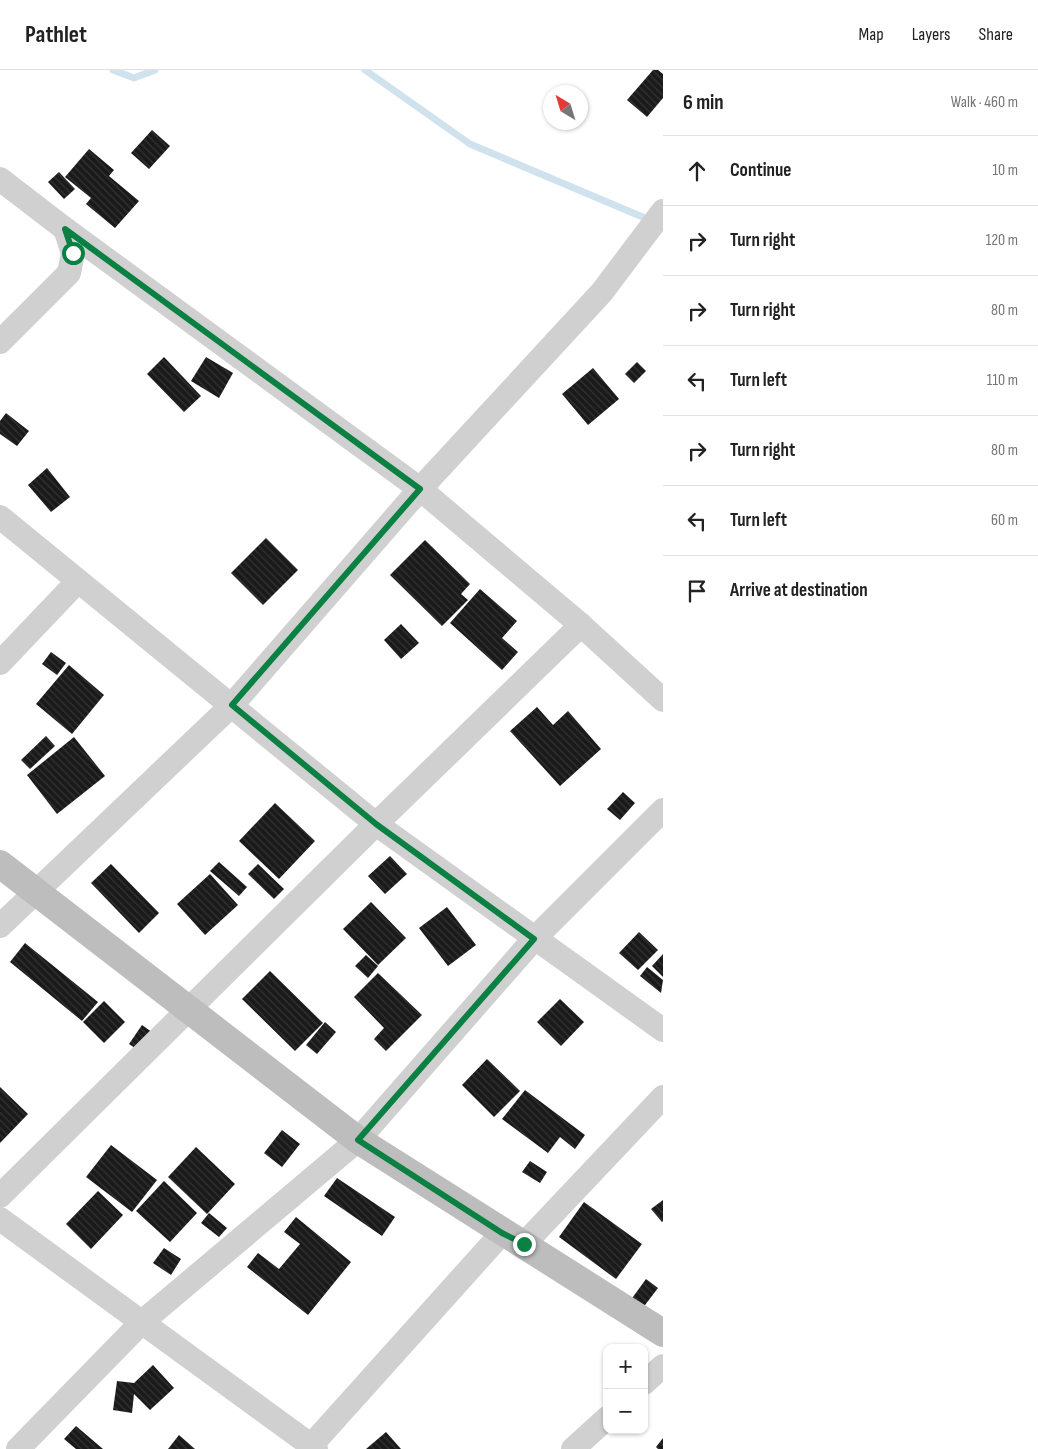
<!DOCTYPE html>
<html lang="en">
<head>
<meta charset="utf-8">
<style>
	body { margin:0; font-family:"Sofia Sans Condensed",sans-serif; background:#f6f6f6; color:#222 }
	.controls { position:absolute; right:15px; bottom:15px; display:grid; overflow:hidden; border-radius:10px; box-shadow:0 1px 4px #0004 }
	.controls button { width:45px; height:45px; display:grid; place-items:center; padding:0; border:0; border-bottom:1px solid #e0e0e0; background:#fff; color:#222; font:25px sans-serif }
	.compass { position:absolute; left:543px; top:15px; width:45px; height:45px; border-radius:50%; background:#fff; box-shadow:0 1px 4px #0004; rotate:322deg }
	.stop { position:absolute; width:15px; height:15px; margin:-11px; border:4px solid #0b8043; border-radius:50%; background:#fff }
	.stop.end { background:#0b8043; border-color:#fff; box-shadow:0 1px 5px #0008 }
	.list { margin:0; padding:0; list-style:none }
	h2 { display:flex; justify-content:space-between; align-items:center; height:65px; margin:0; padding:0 20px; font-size:21px }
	h2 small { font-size:16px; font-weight:400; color:#767676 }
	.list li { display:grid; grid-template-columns:32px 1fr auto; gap:15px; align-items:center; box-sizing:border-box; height:70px; padding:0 20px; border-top:1px solid #e0e0e0 }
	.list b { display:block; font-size:19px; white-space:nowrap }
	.list em { font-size:16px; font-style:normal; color:#767676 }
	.icon { flex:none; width:28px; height:28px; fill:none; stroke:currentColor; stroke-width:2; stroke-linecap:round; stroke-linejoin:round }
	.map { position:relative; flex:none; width:663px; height:1379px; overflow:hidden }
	header { display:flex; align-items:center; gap:30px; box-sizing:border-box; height:70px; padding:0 25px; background:#fff; border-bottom:1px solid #e0e0e0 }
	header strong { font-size:24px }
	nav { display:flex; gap:28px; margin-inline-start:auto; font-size:18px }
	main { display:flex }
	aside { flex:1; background:#fff }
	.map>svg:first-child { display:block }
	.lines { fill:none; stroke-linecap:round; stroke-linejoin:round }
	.stream { stroke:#cfe2ee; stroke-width:7 }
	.building { fill:url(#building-back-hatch) }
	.street { stroke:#d0d0d0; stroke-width:24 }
	.secondary { stroke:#bdbdbd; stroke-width:28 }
	.route { stroke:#0b8043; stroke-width:6 }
</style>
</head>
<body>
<header>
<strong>Pathlet</strong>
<nav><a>Map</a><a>Layers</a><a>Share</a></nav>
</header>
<main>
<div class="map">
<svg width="663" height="1379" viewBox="0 0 663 1379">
	<defs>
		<pattern id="building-back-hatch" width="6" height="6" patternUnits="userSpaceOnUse" patternTransform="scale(1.25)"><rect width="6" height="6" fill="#1a1a1a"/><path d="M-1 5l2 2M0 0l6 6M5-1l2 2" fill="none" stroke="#333"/></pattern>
	</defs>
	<rect width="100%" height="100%" fill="#fff"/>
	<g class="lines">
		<g class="stream">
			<path d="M113 0 134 8 155 0"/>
			<path d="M365 0 470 74 652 151"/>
		</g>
	</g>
	<g class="building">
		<path d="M653 0H658L663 4V28L647 47 627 30Z"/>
		<path d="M152 60 170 76 149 99 131 83Z"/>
		<path d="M89 79 114 100 109 106 139 131 115 158 86 134 91 128 65 107Z"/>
		<path d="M59 102 75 119 64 129 48 112Z"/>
		<path d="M164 287 201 326 184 342 147 304Z"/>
		<path d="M206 287 233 303 219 328 191 311Z"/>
		<path d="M637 292 646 301 634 313 625 304Z"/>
		<path d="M593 298 619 329 588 355 562 324Z"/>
		<path d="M6 343 29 361 17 376 0 364V351Z"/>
		<path d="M47 398 70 427 51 442 28 415Z"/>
		<path d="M266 468 298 500 263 535 231 503Z"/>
		<path d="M425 470 470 514 461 524 468 530 442 556 390 505Z"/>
		<path d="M480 519 517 551 502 568 518 582 502 600 450 553Z"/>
		<path d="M401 554 419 573 401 589 384 570Z"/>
		<path d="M51 582 66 593 57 605 42 594Z"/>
		<path d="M69 595 104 625 72 664 36 634Z"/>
		<path d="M537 637 553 655 568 641 601 679 560 716 510 661Z"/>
		<path d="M46 666 55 676 30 699 21 690Z"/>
		<path d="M74 667 105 706 57 744 27 705Z"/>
		<path d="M623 722 635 733 620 750 607 739Z"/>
		<path d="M275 733 315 771 279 809 239 771Z"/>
		<path d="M390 786 407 804 385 824 368 806Z"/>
		<path d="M219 792 247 817 239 826 210 801Z"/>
		<path d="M111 794 159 843 139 863 91 813Z"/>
		<path d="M258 794 284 819 274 829 248 804Z"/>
		<path d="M210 804 238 835 205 865 177 834Z"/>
		<path d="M371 832 406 868 378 895 343 859Z"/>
		<path d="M447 837 476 875 448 896 419 858Z"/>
		<path d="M639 862 658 880 638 900 619 883Z"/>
		<path d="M25 873 98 932 82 951 10 892Z"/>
		<path d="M663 884V907L652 896Z"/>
		<path d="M366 885 378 896 368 908 355 896Z"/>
		<path d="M647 897 663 910 661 923 640 906Z"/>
		<path d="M270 901 323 953 295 981 242 929Z"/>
		<path d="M378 903 422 945 386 981 374 969 384 958 354 927Z"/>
		<path d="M560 929 584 952 561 976 537 952Z"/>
		<path d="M104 931 125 952 104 973 83 952Z"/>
		<path d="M325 952 336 962 317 984 306 975Z"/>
		<path d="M142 955 156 965 144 984 129 974Z"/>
		<path d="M487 989 520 1021 494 1047 462 1015Z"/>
		<path d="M0 1017 28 1044 0 1073Z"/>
		<path d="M525 1020 585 1065 575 1079 560 1067 548 1083 502 1049Z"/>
		<path d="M282 1060 300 1074 282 1097 264 1083Z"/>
		<path d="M111 1075 157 1110 132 1142 86 1107Z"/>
		<path d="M196 1077 235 1114 207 1144 168 1107Z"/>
		<path d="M530 1091 547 1102 540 1113 522 1102Z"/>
		<path d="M337 1108 395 1147 382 1166 324 1126Z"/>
		<path d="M164 1111 197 1143 170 1172 136 1141Z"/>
		<path d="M98 1121 123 1145 91 1179 66 1154Z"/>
		<path d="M663 1130V1151L662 1152 651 1139Z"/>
		<path d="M584 1132 642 1174 616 1209 559 1167Z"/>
		<path d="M209 1143 227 1158 219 1167 201 1153Z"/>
		<path d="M296 1147 351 1192 308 1245 247 1197 258 1183 279 1199 300 1174 284 1162Z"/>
		<path d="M164 1178 181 1189 171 1205 153 1193Z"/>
		<path d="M646 1209 658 1218 642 1239 630 1231Z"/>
		<path d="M153 1295 174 1318 150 1340 134 1324 132 1343 113 1340 117 1311 134 1313Z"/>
		<path d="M76 1356 103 1379H76L64 1369Z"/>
		<path d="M386 1362 401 1379H366Z"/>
		<path d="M179 1365 195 1379H168Z"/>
		<path d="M663 1368V1379H658L656 1377Z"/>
	</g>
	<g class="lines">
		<g class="street">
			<path d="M0 109 65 159 73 183 69 203 0 272"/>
			<path d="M65 159 420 419 581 555 663 630"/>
			<path d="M0 447 376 754 663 960"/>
			<path d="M0 593 78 511"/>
			<path d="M0 856 232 635 420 419 602 222 663 141"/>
			<path d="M0 1126 376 754 581 555"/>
			<path d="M0 1149 316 1379"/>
			<path d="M524 1174 663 1027"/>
			<path d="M644 1313 663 1296"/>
			<path d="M18 1379 142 1252 358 1070 534 869 663 740"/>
			<path d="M308 1379 502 1163"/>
			<path d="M573 1379 607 1348"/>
		</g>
		<path class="secondary" d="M0 794 358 1070 663 1263"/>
	</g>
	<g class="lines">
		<path class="route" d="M73 183 65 159 420 419 232 635 376 754 534 869 358 1070 502 1163 524 1174"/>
	</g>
</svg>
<div class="controls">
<button>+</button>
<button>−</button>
</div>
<svg class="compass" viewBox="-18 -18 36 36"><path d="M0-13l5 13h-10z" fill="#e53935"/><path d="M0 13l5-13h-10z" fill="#767676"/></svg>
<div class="stop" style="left:73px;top:183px"></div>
<div class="stop end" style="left:524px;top:1174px"></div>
</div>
<aside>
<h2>6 min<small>Walk · 460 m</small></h2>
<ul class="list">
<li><svg class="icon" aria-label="ahead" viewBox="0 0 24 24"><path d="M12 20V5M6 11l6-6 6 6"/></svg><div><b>Continue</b></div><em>10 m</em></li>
<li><svg class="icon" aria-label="right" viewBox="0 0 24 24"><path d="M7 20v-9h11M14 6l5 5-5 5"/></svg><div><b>Turn right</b></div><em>120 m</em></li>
<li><svg class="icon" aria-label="right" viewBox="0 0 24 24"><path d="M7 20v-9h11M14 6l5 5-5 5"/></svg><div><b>Turn right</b></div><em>80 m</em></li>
<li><svg class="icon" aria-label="left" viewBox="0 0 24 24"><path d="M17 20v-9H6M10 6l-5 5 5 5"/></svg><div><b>Turn left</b></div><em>110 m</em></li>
<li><svg class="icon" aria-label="right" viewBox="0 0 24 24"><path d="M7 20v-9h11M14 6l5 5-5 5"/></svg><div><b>Turn right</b></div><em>80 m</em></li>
<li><svg class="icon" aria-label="left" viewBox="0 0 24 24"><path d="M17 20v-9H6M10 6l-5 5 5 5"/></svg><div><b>Turn left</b></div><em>60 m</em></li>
<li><svg class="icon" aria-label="arrive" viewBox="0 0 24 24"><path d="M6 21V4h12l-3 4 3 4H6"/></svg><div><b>Arrive at destination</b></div></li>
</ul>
</aside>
</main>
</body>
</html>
